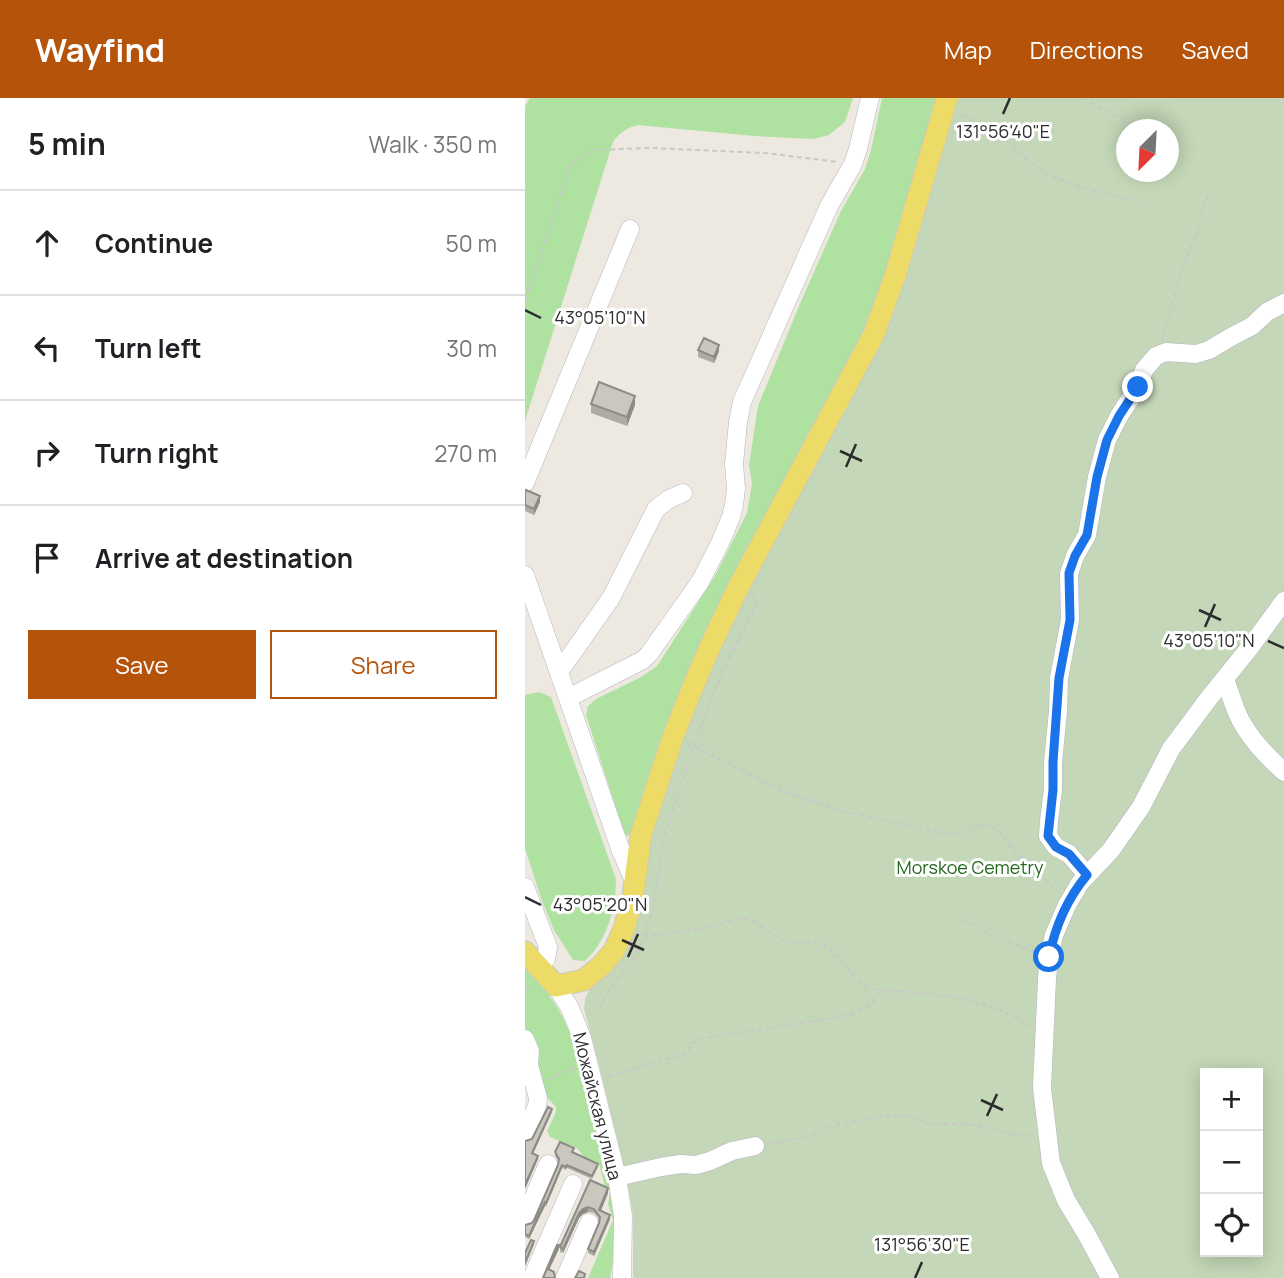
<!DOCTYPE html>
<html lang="en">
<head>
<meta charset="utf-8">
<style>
	body { margin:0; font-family:Manrope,sans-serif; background:#f2f2f2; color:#202124 }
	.controls { position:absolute; right:21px; bottom:21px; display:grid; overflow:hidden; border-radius:0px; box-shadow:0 4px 18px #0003 }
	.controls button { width:63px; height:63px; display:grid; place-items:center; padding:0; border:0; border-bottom:2px solid #e0e0e0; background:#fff; color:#202124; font:35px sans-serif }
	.compass { position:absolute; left:591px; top:21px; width:63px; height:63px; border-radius:50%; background:#fff; box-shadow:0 4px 18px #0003; rotate:204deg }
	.stop { position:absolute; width:21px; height:21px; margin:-16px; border:5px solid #1a73e8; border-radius:50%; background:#fff }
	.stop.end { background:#1a73e8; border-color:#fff; box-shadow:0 2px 7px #0008 }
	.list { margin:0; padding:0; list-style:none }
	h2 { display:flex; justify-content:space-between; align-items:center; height:91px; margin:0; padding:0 28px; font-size:30px }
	h2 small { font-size:23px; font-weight:400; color:#757577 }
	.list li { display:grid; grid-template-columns:46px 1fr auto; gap:21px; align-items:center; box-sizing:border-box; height:105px; padding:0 28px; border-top:2px solid #e0e0e0 }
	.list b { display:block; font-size:26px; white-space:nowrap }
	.list em { font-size:23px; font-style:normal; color:#757577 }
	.actions { display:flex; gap:14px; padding:21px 28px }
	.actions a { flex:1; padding:16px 0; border:2px solid #b45309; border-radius:0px; text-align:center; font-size:24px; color:#b45309 }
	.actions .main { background:#b45309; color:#fff }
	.icon { flex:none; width:38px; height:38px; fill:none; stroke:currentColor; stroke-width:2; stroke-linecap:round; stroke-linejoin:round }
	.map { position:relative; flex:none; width:759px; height:1180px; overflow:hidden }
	header { display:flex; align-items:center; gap:42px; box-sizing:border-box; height:98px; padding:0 35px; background:#b45309; color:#fff }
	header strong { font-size:33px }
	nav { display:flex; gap:38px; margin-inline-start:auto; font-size:24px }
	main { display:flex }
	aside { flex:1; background:#fff }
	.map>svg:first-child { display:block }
	.green { fill:#afe2a0 }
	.cemetery { fill:#c4d7b8; fill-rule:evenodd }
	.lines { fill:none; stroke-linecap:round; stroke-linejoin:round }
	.minor-casing { stroke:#b4b5c0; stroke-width:19 }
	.major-casing { stroke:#c8c8c8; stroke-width:23 }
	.path { stroke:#c8c8c8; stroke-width:2; stroke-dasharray:5 3.5; stroke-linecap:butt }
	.minor { stroke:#fff; stroke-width:18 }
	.major { stroke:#ecdc67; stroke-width:21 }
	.wall { fill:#aeaba3 }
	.shaded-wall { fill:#8d8b85 }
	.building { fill:#cac7be; stroke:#8d8b85; stroke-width:2 }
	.route { stroke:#1a73e8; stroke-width:9 }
	.ticks { fill:none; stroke:#2d2d2d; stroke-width:2.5 }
	.labels { text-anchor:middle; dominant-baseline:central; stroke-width:6; stroke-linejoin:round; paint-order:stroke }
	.park-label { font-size:18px; fill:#25691e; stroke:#fff }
	.street-label { font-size:18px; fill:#2d2d2d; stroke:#fff }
	.ticks-label { font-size:18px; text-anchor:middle; fill:#2d2d2d; stroke:#fff; stroke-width:6; stroke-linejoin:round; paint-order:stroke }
</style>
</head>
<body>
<header>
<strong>Wayfind</strong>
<nav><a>Map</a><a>Directions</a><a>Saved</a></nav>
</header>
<main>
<aside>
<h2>5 min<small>Walk · 350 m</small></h2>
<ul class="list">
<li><svg class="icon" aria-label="ahead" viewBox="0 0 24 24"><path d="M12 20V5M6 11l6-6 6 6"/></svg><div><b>Continue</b></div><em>50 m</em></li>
<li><svg class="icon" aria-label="left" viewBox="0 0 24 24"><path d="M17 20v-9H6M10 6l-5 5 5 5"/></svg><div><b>Turn left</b></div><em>30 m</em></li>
<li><svg class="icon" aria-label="right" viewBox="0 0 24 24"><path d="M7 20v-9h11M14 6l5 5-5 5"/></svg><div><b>Turn right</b></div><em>270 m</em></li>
<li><svg class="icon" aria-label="arrive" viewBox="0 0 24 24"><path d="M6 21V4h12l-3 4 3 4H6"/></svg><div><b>Arrive at destination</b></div></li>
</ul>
<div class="actions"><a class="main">Save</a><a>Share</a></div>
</aside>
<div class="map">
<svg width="759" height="1180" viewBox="0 0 759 1180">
	<rect width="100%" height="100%" fill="#eee9e0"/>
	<g class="green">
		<path d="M5 0H328L320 24 304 37 288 41 229 38 113 27C102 30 95 34 88 44L0 323V8Z"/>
		<path d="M357 0H413L387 93 341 233 105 737 102 738 99 735 61 617 63 608 71 601 116 579 132 568 190 478 222 415 227 385 224 367 233 308 274 208 316 113 340 71 346 52Z"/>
		<path d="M14 594 26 599 91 781C91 811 82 842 60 863L48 862 29 832 17 803 0 750V597Z"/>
		<path d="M0 870C14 884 26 898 36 916 48 938 53 963 60 986 78 1049 99 1115 85 1180H63L88 1122 83 1106 85 1093 80 1089 74 1066 59 1059 52 1050 25 1039 22 1033 31 1014V1009L21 998 12 978 10 942 0 932Z"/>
	</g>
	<path class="cemetery" d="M431 0H759V1180H108V1117L103 1087 75 971 59 911 60 900 65 891 84 872 159 636 193 549 357 239ZM601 32H643V74H601ZM680 975H733V1154H680Z"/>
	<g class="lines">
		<g class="minor-casing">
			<g id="minor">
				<path d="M0 385 105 131"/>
				<path d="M0 477 96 753 109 783"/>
				<path d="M34 574 86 500 131 411 144 401 158 395"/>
				<path d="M700 581C705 595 709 610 716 623 727 643 742 658 759 674"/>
				<path d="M43 600 118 562 124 556 175 484 195 445 206 419 209 407 211 390 209 366 213 324 217 304 304 108 328 66 333 51 345 0"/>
				<path d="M562 777 544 756 531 749 523 738 524 723 528 692V664L533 613 534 580 545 522 544 476 550 458 562 437 572 379 582 342 594 318 613 289 619 272 631 258 641 254 671 256 684 252 706 239 727 228 742 214 759 205"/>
				<path d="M0 789 23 849 21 861 12 867"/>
				<path d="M31 888 45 910 57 940 92 1079 98 1118 97 1180"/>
				<path d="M0 941 5 953 4 967 13 1000 12 1008 0 1035"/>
				<path d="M92 1079 136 1069 156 1066 171 1067 185 1063 207 1053 230 1048"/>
				<path d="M0 1119 23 1066"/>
				<path d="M7 1180 48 1086"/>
				<path d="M40 1180 64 1125"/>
				<path d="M585 1180 562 1137 541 1102 526 1065 517 990 522 881 524 859 529 837 542 807 555 785 586 752 616 709 646 651 684 600 726 548 759 503"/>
			</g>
		</g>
		<g class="major-casing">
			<path id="major" d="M0 854 31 888 59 882 76 868 89 853 99 831 108 798 116 737 148 639 165 596 184 551 213 490 349 236 371 175 422 0"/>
		</g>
		<g class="path">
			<path d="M558 0 617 32"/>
			<path d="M436 17 475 36 508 67 526 78 555 89 616 104"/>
			<path d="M0 202 45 67 68 52 126 50 240 55 313 64"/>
			<path d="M637 240 660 163 671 137 684 94"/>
			<path d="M162 645 257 692 314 712 422 736H432L454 727 463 728 473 731 490 755 512 771 532 795"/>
			<path d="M436 821 471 839 510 854"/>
			<path d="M120 837 129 805 138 741 169 648 187 598 207 554 232 505 228 498"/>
			<path d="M0 891 9 888"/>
			<path d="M74 911 90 883 108 863 120 838C141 835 163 833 184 829 195 827 209 819 220 821 237 823 245 840 261 843 274 846 286 842 298 847 319 857 324 881 345 891 405 896 453 895 506 928"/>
			<path d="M83 978 163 955 166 946 175 941 325 917 346 906 357 893"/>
			<path d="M23 981 50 970"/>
			<path d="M245 1046 277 1040 315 1026 360 1018H383L403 1025 447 1027 468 1031 493 1038 506 1036"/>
		</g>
		<use href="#minor" class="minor"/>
		<use href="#major" class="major"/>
	</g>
	<g class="wall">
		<path d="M173 252 194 253 189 265 173 259Z"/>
		<path d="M66 306 110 307 102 328 66 315Z"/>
		<path d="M0 395 15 404 9 417 0 413Z"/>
		<path d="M30 1054H49L48 1055 73 1069 67 1081 42 1070 41 1072 37 1070 21 1108H20L14 1119 4 1141 0 1139V1127L7 1125 10 1120 33 1067 34 1064 30 1058Z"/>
		<path d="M65 1082 83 1095 76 1113 85 1121 69 1158 63 1155V1151L75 1122 69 1115 63 1114 58 1116 54 1120 38 1155 35 1154V1149Z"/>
	</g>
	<g class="shaded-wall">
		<path d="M194 247V253L189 265V259Z"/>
		<path d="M110 298V307L102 328V319Z"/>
		<path d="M15 398V404L9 417V411Z"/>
		<path d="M27 1011V1014L7 1058V1055Z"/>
		<path d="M13 1058V1061L0 1091V1087Z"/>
		<path d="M37 1067V1070L21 1108V1105Z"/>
		<path d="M83 1090V1095L74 1117V1112Z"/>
		<path d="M20 1104V1108L4 1141V1138Z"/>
		<path d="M63 1109V1114L58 1116 54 1120 38 1155V1151L54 1115 58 1111Z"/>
		<path d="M85 1117V1121L69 1158V1154Z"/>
		<path d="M9 1143V1146L0 1168V1165Z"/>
		<path d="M34 1147V1151L23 1174V1171Z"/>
	</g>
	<g class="building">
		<path d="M179 240 194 247 189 259 173 252Z"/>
		<path d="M74 284 110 298 102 319 66 306Z"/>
		<path d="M1 392 15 398 9 411 0 407V395Z"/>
		<path d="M23 1009 27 1011 7 1055 13 1058 0 1087V1043L7 1041Z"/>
		<path d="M35 1044 49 1050 47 1054 73 1066 67 1078 42 1067 41 1069 37 1067 21 1105 20 1104 14 1116 4 1138 0 1136V1127L7 1125 10 1120 33 1067 34 1061 30 1054Z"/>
		<path d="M65 1082 83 1090 74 1112 85 1117 69 1154 63 1151 74 1125 75 1119 69 1111 63 1109 58 1111 54 1115 38 1151 35 1149Z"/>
		<path d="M6 1142 9 1143 0 1165V1155Z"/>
		<path d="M32 1147H34L23 1171 29 1174 30 1180H18Z"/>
		<path d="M54 1173 60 1176 59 1180H50Z"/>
	</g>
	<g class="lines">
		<path class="route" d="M524 859C530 829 542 801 562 777L544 756 531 749 523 738 528 692V664L534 580 545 522 544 475 550 458 562 437 572 379 582 342 594 318 613 289"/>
	</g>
	<path class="ticks" d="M478 16 485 0M0 212 16 220M315 353 337 363M321 369 331 346M674 512 696 522M680 529 690 506M743 543 759 550M0 799 16 807M97 842 119 852M103 859 113 836M456 1002 478 1012M462 1018 472 996M390 1180 397 1164"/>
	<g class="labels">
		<g class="park-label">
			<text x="445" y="769">Morskoe Cemetry</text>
		</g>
		<g class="street-label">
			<text transform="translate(73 1008) rotate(76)">Можайская улица</text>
		</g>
	</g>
	<g class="ticks-label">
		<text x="478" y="40">131°56'40"E</text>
		<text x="75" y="226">43°05'10"N</text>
		<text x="684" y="549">43°05'10"N</text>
		<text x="75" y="813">43°05'20"N</text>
		<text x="397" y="1153">131°56'30"E</text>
	</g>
</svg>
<div class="controls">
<button>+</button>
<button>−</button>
<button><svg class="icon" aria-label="locate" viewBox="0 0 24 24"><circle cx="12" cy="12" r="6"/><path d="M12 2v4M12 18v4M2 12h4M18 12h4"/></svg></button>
</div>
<svg class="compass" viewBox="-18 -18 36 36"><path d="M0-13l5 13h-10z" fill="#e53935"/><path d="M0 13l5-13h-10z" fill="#757577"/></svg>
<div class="stop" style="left:524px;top:859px"></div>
<div class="stop end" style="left:613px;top:289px"></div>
</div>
</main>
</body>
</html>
